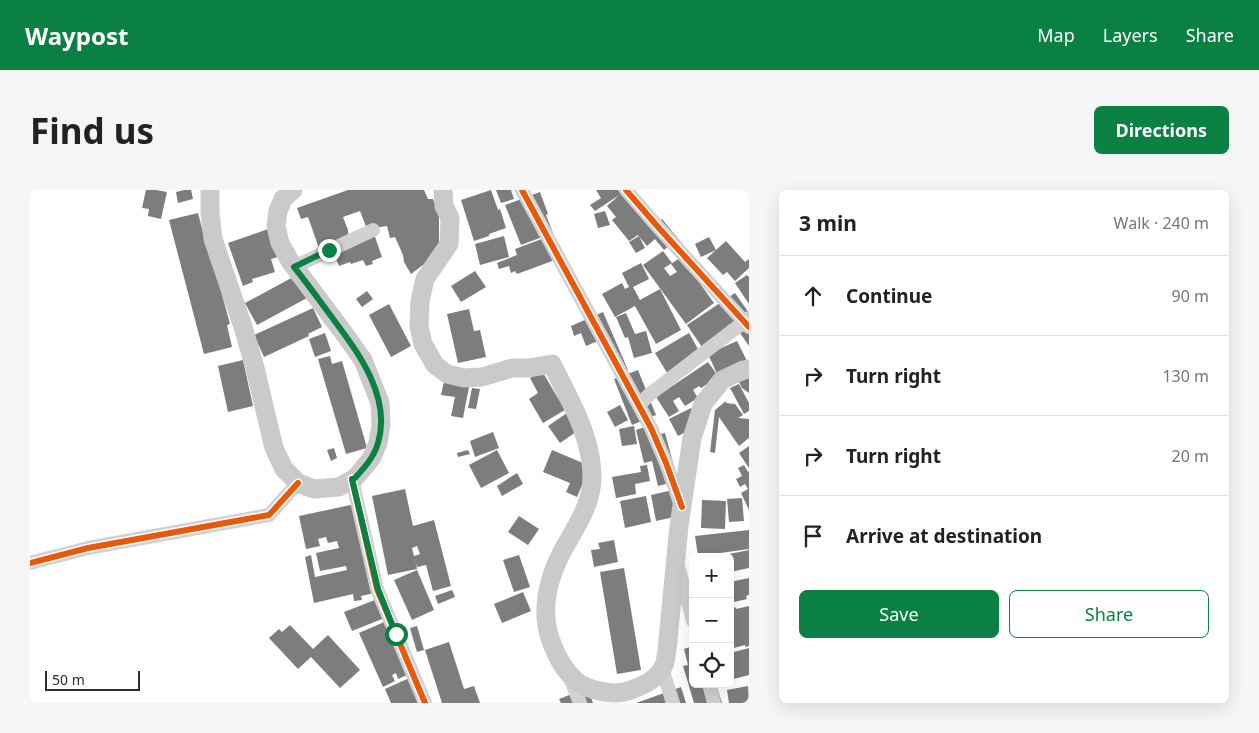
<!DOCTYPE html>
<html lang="en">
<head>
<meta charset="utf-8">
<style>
	body { margin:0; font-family:"Noto Sans",sans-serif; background:#f6f6f6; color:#222 }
	.controls { position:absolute; right:15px; bottom:15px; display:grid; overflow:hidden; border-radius:8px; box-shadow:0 5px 20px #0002 }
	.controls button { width:45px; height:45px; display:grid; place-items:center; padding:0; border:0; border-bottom:1px solid #e0e0e0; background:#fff; color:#222; font:25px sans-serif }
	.scale { position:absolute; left:15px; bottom:12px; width:95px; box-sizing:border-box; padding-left:5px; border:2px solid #2c2c2c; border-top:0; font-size:14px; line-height:18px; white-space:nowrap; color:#2c2c2c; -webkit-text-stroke:4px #fff; paint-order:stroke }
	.stop { position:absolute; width:15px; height:15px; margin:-11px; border:4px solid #0b8043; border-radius:50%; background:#fff }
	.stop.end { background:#0b8043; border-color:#fff; box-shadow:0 1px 5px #0008 }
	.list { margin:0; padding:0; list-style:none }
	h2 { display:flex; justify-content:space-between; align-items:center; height:65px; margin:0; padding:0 20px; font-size:21px }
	h2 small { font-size:16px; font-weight:400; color:#767676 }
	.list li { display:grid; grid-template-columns:32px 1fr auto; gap:15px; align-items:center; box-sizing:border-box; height:80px; padding:0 20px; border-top:1px solid #e0e0e0 }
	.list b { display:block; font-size:19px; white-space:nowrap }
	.list em { font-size:16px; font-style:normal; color:#767676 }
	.actions { display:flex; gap:10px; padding:15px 20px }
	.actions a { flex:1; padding:11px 0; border:1px solid #0b8043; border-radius:8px; text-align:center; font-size:18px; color:#0b8043 }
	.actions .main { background:#0b8043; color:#fff }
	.icon { flex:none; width:28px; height:28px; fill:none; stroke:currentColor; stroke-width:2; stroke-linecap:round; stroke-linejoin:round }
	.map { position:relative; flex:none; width:719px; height:513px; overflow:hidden; border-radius:8px }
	header { display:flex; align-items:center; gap:30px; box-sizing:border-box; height:70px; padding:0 25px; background:#0b8043; color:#fff }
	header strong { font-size:24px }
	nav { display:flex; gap:28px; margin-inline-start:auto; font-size:18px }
	.intro { display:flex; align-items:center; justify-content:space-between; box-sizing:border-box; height:120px; padding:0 30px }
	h1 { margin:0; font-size:35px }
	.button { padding:12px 22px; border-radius:8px; background:#0b8043; color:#fff; font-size:18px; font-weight:700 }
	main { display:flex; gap:30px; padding:0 30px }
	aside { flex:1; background:#fff; border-radius:8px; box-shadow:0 5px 20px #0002 }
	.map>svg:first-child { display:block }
	.building { fill:#7d7d7d; fill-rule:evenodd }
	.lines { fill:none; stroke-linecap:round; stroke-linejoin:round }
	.minor { stroke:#d1d1d1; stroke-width:14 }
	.secondary { stroke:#cacaca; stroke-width:19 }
	.cycleway-casing { stroke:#fff; stroke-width:9 }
	.cycleway { stroke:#e8590c; stroke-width:6 }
	.route { stroke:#0b8043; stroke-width:6 }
</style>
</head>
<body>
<header>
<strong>Waypost</strong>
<nav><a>Map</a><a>Layers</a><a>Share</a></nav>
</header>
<div class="intro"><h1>Find us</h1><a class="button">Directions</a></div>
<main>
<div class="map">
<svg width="719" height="513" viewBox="0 0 719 513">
	<rect width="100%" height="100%" fill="#fff"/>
	<g class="building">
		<path d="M116 0H126L137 2 131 29 118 26 119 19 112 18Z"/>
		<path d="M154 0H161L163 9 148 13 146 2Z"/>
		<path d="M318 0H394L398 9H403L409 25V63L381 84 374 72 373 65 365 47 360 48 357 36 337 39 330 21 313 27 318 40 319 50 290 61 278 27 271 29 267 18Z"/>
		<path d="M461 0 468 20 470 19 476 38 459 44V46L444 51 431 10Z"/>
		<path d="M466 0H481L484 9 471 13Z"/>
		<path d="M566 0H588L591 4 565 21 560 15 571 8Z"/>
		<path d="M594 1 622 38 632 29 693 103 644 52 634 60 625 49 617 56 608 45 599 51 582 30 586 27 577 16Z"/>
		<path d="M510 2 518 24 516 25 523 43 491 55 475 15Z"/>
		<path d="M575 21 580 35 568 38 564 24Z"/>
		<path d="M168 23 180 69 182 68 200 134 197 135 202 157 174 164 139 30Z"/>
		<path d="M241 38 251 66 241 69 245 82 222 89 223 92 213 96 198 53Z"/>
		<path d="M344 44 352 67 342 71 343 74 336 76 333 70 321 74 320 72 309 76 302 59Z"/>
		<path d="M474 46 479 67 450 75 445 54Z"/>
		<path d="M609 46 615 58 606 63 599 52Z"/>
		<path d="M517 47 525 70 487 84 485 81 481 83 479 76 469 79 467 73 487 65 485 59Z"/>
		<path d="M679 47 686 60 671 67 665 54Z"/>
		<path d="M696 51 715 72 719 69V78L705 91 697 82 693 85 677 68Z"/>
		<path d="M633 61 642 73 634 78 640 86 647 82 641 74 651 67 684 113 656 134 613 75Z"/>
		<path d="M611 73 619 89 603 97 610 110 630 99 651 140 626 154 605 116 585 127 572 104 592 93 595 99 599 97 592 83Z"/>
		<path d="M445 81 456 97 431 112 421 96Z"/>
		<path d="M717 85 719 87V114L705 93Z"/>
		<path d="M265 86 277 108 227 135 215 113Z"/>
		<path d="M337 101 343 109 332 117 326 109Z"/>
		<path d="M705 103 719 123 676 163 657 135Z"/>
		<path d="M359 114 381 156 361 167 339 125Z"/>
		<path d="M283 118 292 137 278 144 279 146 234 167 224 145Z"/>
		<path d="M439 119 444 141 450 140 456 167 428 173 417 124Z"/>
		<path d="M573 122 598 180 590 183 575 148 556 156 551 143 544 146 541 136Z"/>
		<path d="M596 123 605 144 616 141 622 163 604 168 598 147 595 148 586 127Z"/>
		<path d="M719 135V156L710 143 716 140Z"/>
		<path d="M295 143 301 161 285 167 279 149Z"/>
		<path d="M659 143 673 168 639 186 625 163Z"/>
		<path d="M707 151 717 171 688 187 671 198 669 196 663 200 668 208 655 216 649 207 643 211 649 221 639 227 626 207 678 172 688 186 678 164Z"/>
		<path d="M300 166 302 174 312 171 337 258 316 264 288 169Z"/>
		<path d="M213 170 223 216 198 222 188 176Z"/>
		<path d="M608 180 626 225 602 235 584 189Z"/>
		<path d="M512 181 535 220 513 233 499 209 508 203 500 188Z"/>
		<path d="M415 187 440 192 433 228 421 226 425 207 411 205Z"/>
		<path d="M719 188V203L712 198 709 192Z"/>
		<path d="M709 194 719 213V221L714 224 700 198Z"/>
		<path d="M442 198 450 199 446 219 438 218Z"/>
		<path d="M696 211V213L705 214 713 225 708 228 719 229V248L709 256 689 227 685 263 680 262 685 220Z"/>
		<path d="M590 215 598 230 585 237 577 222Z"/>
		<path d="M661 218 670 235 648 246 639 229Z"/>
		<path d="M537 223 549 240 530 253 518 236Z"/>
		<path d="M621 235 630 244 635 243 648 291 628 296 622 271 614 273 606 240Z"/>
		<path d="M604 236 607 254 592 256 589 239Z"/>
		<path d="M463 242 469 258 445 267 440 251Z"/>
		<path d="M719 256V278L709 263Z"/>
		<path d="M304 258 307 268 301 271 297 260Z"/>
		<path d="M438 260 440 264 428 267 427 263Z"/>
		<path d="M467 260 479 283 451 298 439 275Z"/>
		<path d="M522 260 560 276 547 307 536 302 540 293 513 282Z"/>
		<path d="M617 275 620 291 605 294 606 304 586 308 582 287 611 282 610 276Z"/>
		<path d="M714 275 718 282 719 281V320L711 303 718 299 715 294 710 297 706 289 712 286 708 278Z"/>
		<path d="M487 283 493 294 472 306 467 296Z"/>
		<path d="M656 297 644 327 626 331 621 305Z"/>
		<path d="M375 299 383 336 404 330 421 396 403 401 396 375 387 377 385 370 387 379 358 385 342 306ZM387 356 390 364 384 366 382 358Z"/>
		<path d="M616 306 621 332 595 338 590 311Z"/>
		<path d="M712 308 714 331 699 332 697 309Z"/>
		<path d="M672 310 696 311 695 339 671 338Z"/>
		<path d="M330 313 349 402 331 406 332 410 324 411 323 404 284 413 275 367 281 365 285 387 317 380 316 376 290 381 286 363 309 358 307 351 298 353 296 347 288 349 290 356 276 359 269 326Z"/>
		<path d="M489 326 509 339 498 355 478 342Z"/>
		<path d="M719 340V359L668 366 665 346Z"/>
		<path d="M584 350 588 372 564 377 561 360 570 359 568 353Z"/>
		<path d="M719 360V378L700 382V367H689V366Z"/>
		<path d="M489 365 500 397 484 402 473 370Z"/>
		<path d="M594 378 611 480 587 484 570 382Z"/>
		<path d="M387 380 404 420 382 430 364 390Z"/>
		<path d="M719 388V405L716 406 717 409 700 413V392Z"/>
		<path d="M422 400 425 407 408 414 405 406Z"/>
		<path d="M493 402 501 421 472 433 464 414Z"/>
		<path d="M350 408 357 427 322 441 314 422Z"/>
		<path d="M719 416V456L715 457V455L700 459V419L705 417 706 419Z"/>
		<path d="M361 429 384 482 368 489 366 483 362 485 365 491 353 497 329 443Z"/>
		<path d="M260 435 283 459 298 445 330 480 310 498 281 467 268 479 239 448 249 439 252 442Z"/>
		<path d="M387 436 394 460 387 462 380 438Z"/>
		<path d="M419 452 434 499 444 496 450 513H412L395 460Z"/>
		<path d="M663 456V494H686L692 513H664L653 476 658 475 654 459Z"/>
		<path d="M719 458V485L700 490V463Z"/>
		<path d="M386 485 399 513H361L355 499Z"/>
		<path d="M718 496 719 513H699L697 500Z"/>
		<path d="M651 497 656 513H606Z"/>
		<path d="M557 498 563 513H531L529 509Z"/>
	</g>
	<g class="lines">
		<g class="minor">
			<path d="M492 0 621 238 636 273 651 316"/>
			<path d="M596 0 628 37 719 137"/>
			<path d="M264 77 343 40"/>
			<path d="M609 215 620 204 719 128"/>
			<path d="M322 289 347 399 395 513"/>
			<path d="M0 373 58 358 239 325 268 293"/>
			<path d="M648 376 663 431"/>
			<path d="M632 478 643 513"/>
			<path d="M539 485 550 513"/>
			<path d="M679 494 684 513"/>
		</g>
		<g class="secondary">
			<path d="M180 0V23L183 49 213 137 225 178 244 258 254 279 268 293 284 299 309 297 325 288 341 269 348 253 351 235 350 213 333 170 316 146 260 71 250 53 246 36 248 21 253 9 263 0"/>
			<path d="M413 0 414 16 420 28 419 54 395 89 390 111 389 136 393 154 405 175 417 184 434 188 452 187 482 178H499L522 174C539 209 562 246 562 287 562 314 546 337 533 360 518 388 510 421 521 451 526 465 534 480 545 490 556 500 583 506 598 501 612 496 628 490 634 475 636 471 636 465 637 460L649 336 662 248 673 214 692 190 713 180 719 179"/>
		</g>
		<g class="cycleway-casing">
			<g id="cycleway">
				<path d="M492 0 621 238 636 273 652 317"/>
				<path d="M596 0 628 37 719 137"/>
				<path d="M322 289 347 399 395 513"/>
				<path d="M0 373 58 358 239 325 268 293"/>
			</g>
		</g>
		<use href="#cycleway" class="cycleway"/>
	</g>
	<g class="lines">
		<path class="route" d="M299 60 264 77C277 93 289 110 301 126 327 161 362 206 348 253 344 267 335 277 325 288L322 289 348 399 366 444"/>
	</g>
</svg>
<div class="controls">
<button>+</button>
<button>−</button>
<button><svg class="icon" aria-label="locate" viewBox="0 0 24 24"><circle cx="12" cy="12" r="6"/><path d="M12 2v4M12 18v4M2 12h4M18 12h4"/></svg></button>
</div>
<div class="scale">50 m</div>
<div class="stop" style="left:366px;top:444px"></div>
<div class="stop end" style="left:299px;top:60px"></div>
</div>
<aside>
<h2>3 min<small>Walk · 240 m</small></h2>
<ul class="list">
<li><svg class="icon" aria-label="ahead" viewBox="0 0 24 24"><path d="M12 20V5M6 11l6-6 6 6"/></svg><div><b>Continue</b></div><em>90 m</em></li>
<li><svg class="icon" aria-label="right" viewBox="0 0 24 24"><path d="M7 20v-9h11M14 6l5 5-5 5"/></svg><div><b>Turn right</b></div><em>130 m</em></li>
<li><svg class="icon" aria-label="right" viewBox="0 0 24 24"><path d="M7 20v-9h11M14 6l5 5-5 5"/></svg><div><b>Turn right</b></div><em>20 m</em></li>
<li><svg class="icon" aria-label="arrive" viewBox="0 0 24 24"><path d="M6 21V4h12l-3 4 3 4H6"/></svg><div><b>Arrive at destination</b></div></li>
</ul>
<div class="actions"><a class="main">Save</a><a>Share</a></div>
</aside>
</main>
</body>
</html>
